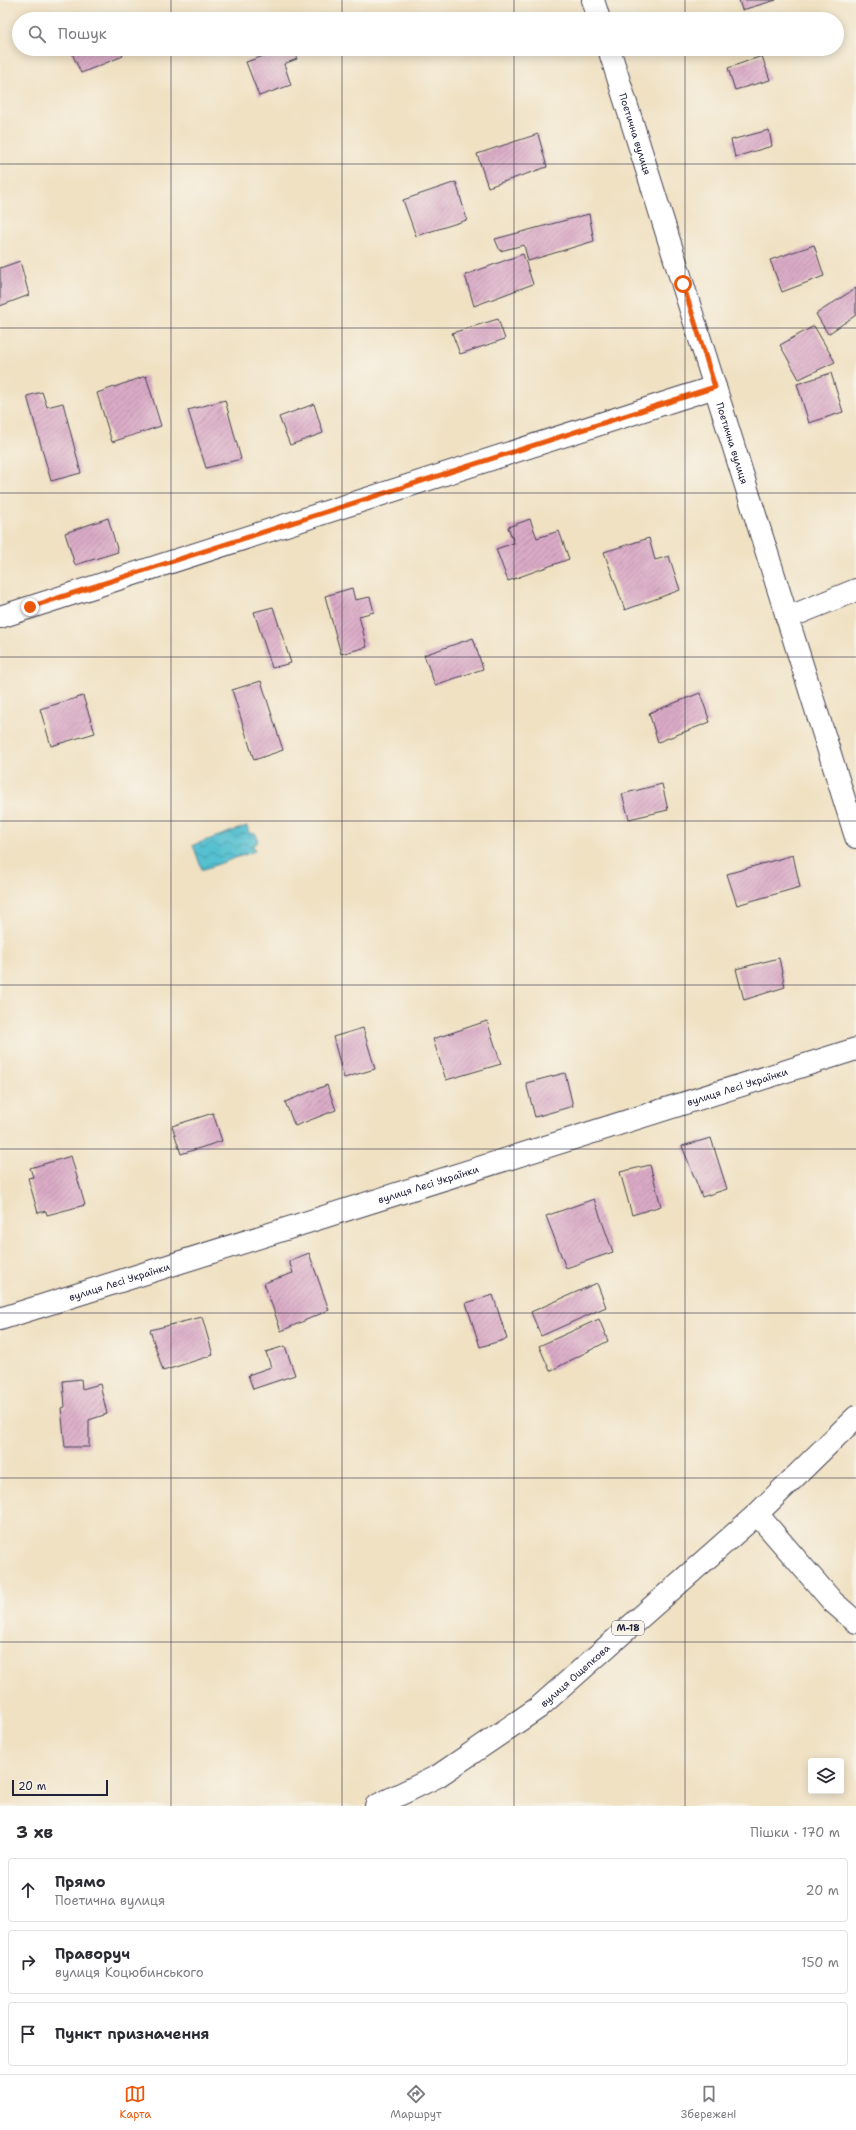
<!DOCTYPE html>
<html lang="uk">
<head>
<meta charset="utf-8">
<style>
	body { margin:0; font-family:"Shantell Sans",sans-serif; background:#f7f7f7; color:#2b2b33 }
	.controls { position:absolute; right:12px; bottom:12px; display:grid; overflow:hidden; border-radius:4px; box-shadow:0 2px 10px #0003 }
	.controls button { width:36px; height:36px; display:grid; place-items:center; padding:0; border:0; border-bottom:1px solid #e1e1e2; background:#fff; color:#2b2b33; font:20px sans-serif }
	.scale { position:absolute; left:12px; bottom:10px; width:96px; box-sizing:border-box; padding-left:4px; border:2px solid #22223b; border-top:0; font-size:11px; line-height:14px; white-space:nowrap; color:#22223b; -webkit-text-stroke:3px #f7f3e8; paint-order:stroke }
	.stop { position:absolute; width:12px; height:12px; margin:-9px; border:3px solid #ea580c; border-radius:50%; background:#fff }
	.stop.end { background:#ea580c; border-color:#fff; box-shadow:0 1px 4px #0008 }
	.list { margin:0; padding:0; list-style:none }
	h2 { display:flex; justify-content:space-between; align-items:center; height:52px; margin:0; padding:0 16px; font-size:17px }
	h2 small { font-size:13px; font-weight:400; color:#7c7c81 }
	.list li { display:grid; grid-template-columns:26px 1fr auto; gap:12px; align-items:center; box-sizing:border-box; height:64px; margin:0 8px 8px; padding:0 8px; border:1px solid #e1e1e2; border-radius:4px }
	.list b { display:block; font-size:15px; white-space:nowrap }
	.list p { margin:0; font-size:13px; white-space:nowrap; color:#7c7c81 }
	.list em { font-size:13px; font-style:normal; color:#7c7c81 }
	.icon { flex:none; width:22px; height:22px; fill:none; stroke:currentColor; stroke-width:2; stroke-linecap:round; stroke-linejoin:round }
	.map { position:relative; flex:none; width:856px; height:1806px; overflow:hidden }
	.search { position:absolute; background:#fff; box-shadow:0 2px 10px #0003; left:12px; right:12px; top:12px; height:44px; display:flex; align-items:center; gap:10px; box-sizing:border-box; padding:0 14px; border-radius:22px; color:#7c7c81; font-size:15px }
	.sheet { height:268px; background:#fff }
	nav { display:flex; justify-content:space-around; align-items:center; box-sizing:border-box; height:56px; border-top:1px solid #e1e1e2; background:#fff; font-size:11px; color:#7c7c81 }
	nav a { display:grid; justify-items:center; gap:2px }
	nav .on { color:#ea580c }
	.map>svg:first-child { display:block }
	.water { fill:url(#water-waves); stroke:#3c7186 }
	.building { fill:url(#building-hatch) }
	.lines { fill:none; stroke-linecap:round; stroke-linejoin:round }
	.street-casing { stroke:#413f4f; stroke-width:24 }
	.secondary-casing { stroke:#413f4f; stroke-width:24 }
	.highway-casing { stroke:#413f4f; stroke-width:24 }
	.street { stroke:#fff; stroke-width:22 }
	.secondary { stroke:#fff; stroke-width:22 }
	.highway { stroke:#fff; stroke-width:22 }
	.route { stroke:#ea580c; stroke-width:5 }
	.grid { fill:none; stroke:#22223b; stroke-width:1; stroke-opacity:0.55 }
	.labels { text-anchor:middle; dominant-baseline:central; stroke-width:3; stroke-linejoin:round; paint-order:stroke }
	.shield { fill:#f7f3e8; stroke:#62616f; stroke-width:1 }
	.shield-label { font-size:9px; font-weight:bold; fill:#22223b }
	.street-label { font-size:10px; fill:#22223b; stroke:#f7f3e8 }
</style>
</head>
<body>
<div class="map">
<svg width="856" height="1806" viewBox="0 0 856 1806">
	<defs>
		<pattern id="water-waves" width="16" height="10" patternUnits="userSpaceOnUse"><rect width="16" height="10" fill="#55c0d0"/><path d="M0 5q4-4 8 0t8 0" fill="none" stroke="#469caa"/></pattern>
		<pattern id="building-hatch" width="6" height="6" patternUnits="userSpaceOnUse"><rect width="6" height="6" fill="#daaac6"/><path d="M-1 1l2-2M0 6l6-6M5 7l2-2" fill="none" stroke="#b08aa2"/></pattern>
	</defs>
	<rect width="100%" height="100%" fill="#f7f3e8"/>
	<filter id="ink" filterUnits="userSpaceOnUse"><feTurbulence type="fractalNoise" baseFrequency=".025" numOctaves="2"/><feDisplacementMap in="SourceGraphic" scale="8" xChannelSelector="R" yChannelSelector="G"/><feConvolveMatrix kernelMatrix="1 2 1 2 8 2 1 2 1" color-interpolation-filters="sRGB"/></filter>
	<filter id="wash" filterUnits="userSpaceOnUse"><feTurbulence type="fractalNoise" baseFrequency=".012" numOctaves="4" result="noise"/><feDisplacementMap in="SourceGraphic" scale="16" xChannelSelector="R" yChannelSelector="G"/><feGaussianBlur stdDeviation="0.9" result="paint"/><feColorMatrix in="noise" values="0 0 0 0 0 0 0 0 0 0 0 0 0 0 0 0 0 1.4 0 .05"/><feComposite in="paint" operator="in"/></filter>
	<g filter="url(#wash)">
		<rect width="100%" height="100%" fill="#f0e1c3"/>
		<path class="water" d="M247 826 249 833 256 834 258 839 257 843 253 845 255 851 202 870 193 845Z"/>
		<g id="blocks">
			<g class="building">
				<path d="M739 0H776L742 10Z"/>
				<path d="M70 49H120L123 56 81 73Z"/>
				<path d="M284 49H292L297 59 284 64 291 85 259 96 246 62Z"/>
				<path d="M762 56 770 80 735 90 728 68Z"/>
				<path d="M769 130 772 146 735 157 731 140Z"/>
				<path d="M538 134 547 167 488 187 477 154Z"/>
				<path d="M456 182 467 220 416 236 403 200Z"/>
				<path d="M589 214 594 241 528 261 524 245 500 251 495 239Z"/>
				<path d="M814 245 824 276 782 292 770 260Z"/>
				<path d="M523 254 533 284 474 306 465 275Z"/>
				<path d="M20 261 29 295 0 306V268Z"/>
				<path d="M856 288V315L828 334 816 314Z"/>
				<path d="M498 319 505 339 460 354 452 333Z"/>
				<path d="M814 326 835 362 799 379 780 345Z"/>
				<path d="M831 373 843 412 809 423 797 384Z"/>
				<path d="M146 376 161 426 112 442 97 393Z"/>
				<path d="M42 392 47 407 63 403 81 473 51 481 27 396Z"/>
				<path d="M225 400 241 459 206 468 188 410Z"/>
				<path d="M314 404 323 433 290 445 279 417Z"/>
				<path d="M108 518 118 552 75 565 65 533Z"/>
				<path d="M530 519 537 538 559 531 569 559 508 581 496 549 514 543 508 527Z"/>
				<path d="M649 538 655 560 669 556 680 590 625 610 604 552Z"/>
				<path d="M352 588 355 600 370 597 374 612 359 616 367 647 341 654 325 596Z"/>
				<path d="M273 607 291 663 272 668 254 612Z"/>
				<path d="M473 638 483 669 435 685 424 655Z"/>
				<path d="M261 681 283 750 254 760 232 690Z"/>
				<path d="M700 693 710 722 658 742 649 713Z"/>
				<path d="M83 696 95 733 51 746 40 709Z"/>
				<path d="M662 784 668 810 629 819 622 794Z"/>
				<path d="M793 855 800 887 737 905 727 874Z"/>
				<path d="M779 958 785 987 744 1000 736 969Z"/>
				<path d="M487 1021 501 1064 446 1080 433 1039Z"/>
				<path d="M363 1028 375 1069 344 1078 333 1037Z"/>
				<path d="M565 1073 573 1106 535 1117 526 1083Z"/>
				<path d="M327 1085 336 1110 295 1126 285 1102Z"/>
				<path d="M213 1113 222 1141 181 1154 172 1126Z"/>
				<path d="M711 1138 727 1189 702 1197 682 1146Z"/>
				<path d="M71 1156 85 1205 47 1215 46 1211 38 1213 28 1178 33 1177 30 1168Z"/>
				<path d="M650 1165 661 1206 632 1215 620 1172Z"/>
				<path d="M594 1199 613 1252 566 1268 546 1216Z"/>
				<path d="M309 1253 329 1310 281 1331 264 1283 293 1273 289 1261Z"/>
				<path d="M597 1283 606 1307 541 1336 531 1312Z"/>
				<path d="M493 1295 507 1339 480 1347 466 1303Z"/>
				<path d="M202 1317 213 1355 163 1371 150 1330Z"/>
				<path d="M599 1319 608 1341 550 1371 539 1346Z"/>
				<path d="M285 1346 295 1375 253 1389 248 1375 271 1367 266 1352Z"/>
				<path d="M81 1379 82 1389 100 1384 107 1414 89 1420V1447H65L61 1408 65 1407 63 1381Z"/>
			</g>
		</g>
	</g>
	<g filter="url(#ink)">
		<use href="#blocks" fill-opacity="0" stroke="#413f4f" stroke-width="1"/>
		<g class="lines">
			<g class="street-casing">
				<g id="street">
					<path d="M593 0 599 19"/>
					<path id="s1" d="M609 49 856 837"/>
					<path d="M0 617 715 387"/>
					<path d="M787 618 856 590"/>
					<path id="s2" d="M0 1319 856 1049"/>
				</g>
			</g>
			<g class="secondary-casing">
				<path id="secondary" d="M757 1514 833 1602 856 1622"/>
			</g>
			<g class="highway-casing">
				<g id="highway">
					<path id="s3" d="M376 1806 438 1776 538 1708 757 1514 856 1417"/>
				</g>
			</g>
			<use href="#street" class="street"/>
			<use href="#secondary" class="secondary"/>
			<use href="#highway" class="highway"/>
		</g>
	</g>
	<g class="lines" filter="url(#ink)">
		<path class="route" d="M30 607 715 387 683 284"/>
	</g>
	<path class="grid" d="M171 0V19M342 0V19M514 0V19M685 0V19M171 49V1806M342 49V1806M514 49V1806M685 49V1806M0 164H856M0 328H856M0 493H856M0 657H856M0 821H856M0 985H856M0 1149H856M0 1313H856M0 1478H856M0 1642H856"/>
	<g class="labels">
		<rect class="shield" x="612" y="1621" width="32" height="14" rx="3"/>
		<g class="shield-label">
			<text x="628" y="1628">М-18</text>
		</g>
		<g class="street-label">
			<text stroke="none"><textPath href="#s1" startOffset="89">Поетична вулиця</textPath></text>
			<text stroke="none"><textPath href="#s1" startOffset="413">Поетична вулиця</textPath></text>
			<text stroke="none"><textPath href="#s2" startOffset="773">вулиця Лесі Українки</textPath></text>
			<text stroke="none"><textPath href="#s2" startOffset="449">вулиця Лесі Українки</textPath></text>
			<text stroke="none"><textPath href="#s2" startOffset="125">вулиця Лесі Українки</textPath></text>
			<text stroke="none"><textPath href="#s3" startOffset="239">вулиця Ощепкова</textPath></text>
		</g>
	</g>
</svg>
<div class="controls">
<button><svg class="icon" aria-label="layers" viewBox="0 0 24 24"><path d="M12 4l9 5-9 5-9-5zM3 14l9 5 9-5"/></svg></button>
</div>
<div class="scale">20 m</div>
<div class="stop" style="left:683px;top:284px"></div>
<div class="stop end" style="left:30px;top:607px"></div>
<div class="search"><svg class="icon" aria-label="search" viewBox="0 0 24 24"><circle cx="10" cy="10" r="6"/><path d="M15 15l6 6"/></svg>Пошук</div>
</div>
<section class="sheet">
<h2>3 хв<small>Пішки · 170 m</small></h2>
<ul class="list">
<li><svg class="icon" aria-label="ahead" viewBox="0 0 24 24"><path d="M12 20V5M6 11l6-6 6 6"/></svg><div><b>Прямо</b><p>Поетична вулиця</p></div><em>20 m</em></li>
<li><svg class="icon" aria-label="right" viewBox="0 0 24 24"><path d="M7 20v-9h11M14 6l5 5-5 5"/></svg><div><b>Праворуч</b><p>вулиця Коцюбинського</p></div><em>150 m</em></li>
<li><svg class="icon" aria-label="arrive" viewBox="0 0 24 24"><path d="M6 21V4h12l-3 4 3 4H6"/></svg><div><b>Пункт призначення</b></div></li>
</ul>
</section>
<nav>
<a class="on"><svg class="icon" aria-label="map" viewBox="0 0 24 24"><path d="M3 6l6-2 6 2 6-2v14l-6 2-6-2-6 2zM9 4v14M15 6v14"/></svg>Карта</a>
<a><svg class="icon" aria-label="directions" viewBox="0 0 24 24"><path d="M12 3l9 9-9 9-9-9zM9 14v-3h6M13 9l2 2-2 2"/></svg>Маршрут</a>
<a><svg class="icon" aria-label="saved" viewBox="0 0 24 24"><path d="M7 4h10v16l-5-4-5 4z"/></svg>Збережені</a>
</nav>
</body>
</html>
